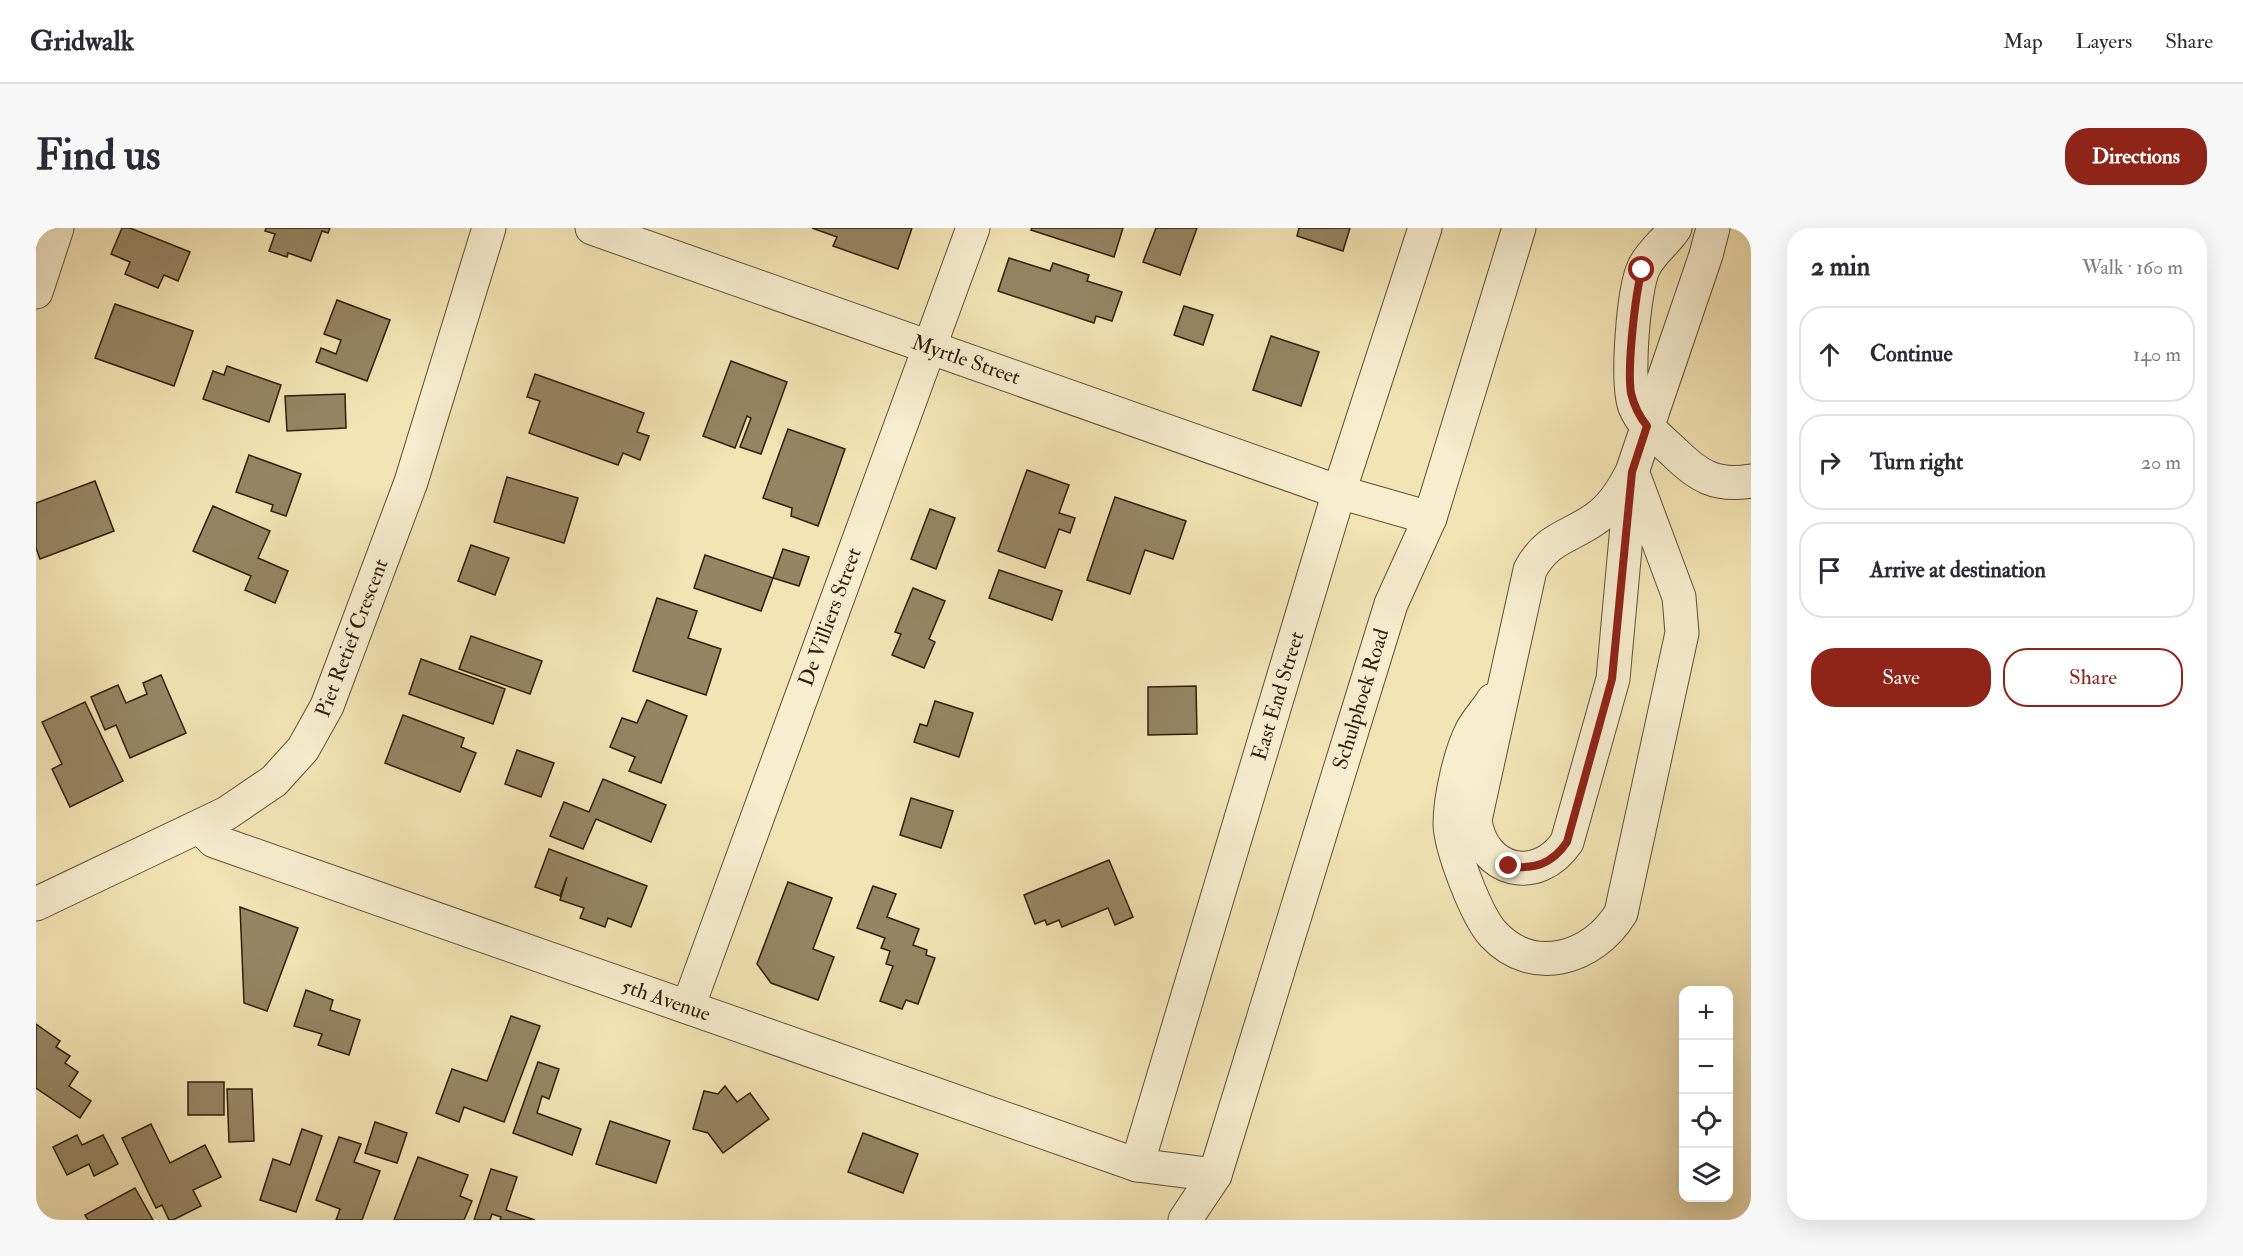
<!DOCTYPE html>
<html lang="en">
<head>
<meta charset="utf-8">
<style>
	body { margin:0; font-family:"IM FELL Double Pica",serif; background:#f7f7f7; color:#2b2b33 }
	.controls { position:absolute; right:18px; bottom:18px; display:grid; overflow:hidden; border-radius:12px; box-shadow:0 6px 24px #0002 }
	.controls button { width:54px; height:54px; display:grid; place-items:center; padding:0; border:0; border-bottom:2px solid #e1e1e2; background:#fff; color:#2b2b33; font:30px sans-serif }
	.stop { position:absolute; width:18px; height:18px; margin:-14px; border:4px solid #8f2418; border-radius:50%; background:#fff }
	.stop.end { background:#8f2418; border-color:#fff; box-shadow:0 2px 6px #0008 }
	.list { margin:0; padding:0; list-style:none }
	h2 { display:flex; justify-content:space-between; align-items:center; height:78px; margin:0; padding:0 24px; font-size:26px }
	h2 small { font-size:20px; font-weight:400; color:#7c7c81 }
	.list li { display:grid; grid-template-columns:39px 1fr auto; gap:18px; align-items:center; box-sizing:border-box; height:96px; margin:0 12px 12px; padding:0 12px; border:2px solid #e1e1e2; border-radius:24px }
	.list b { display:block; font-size:22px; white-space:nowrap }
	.list em { font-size:20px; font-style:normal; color:#7c7c81 }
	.actions { display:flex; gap:12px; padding:18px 24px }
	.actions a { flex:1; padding:14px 0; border:2px solid #8f2418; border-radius:24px; text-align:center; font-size:21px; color:#8f2418 }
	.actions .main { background:#8f2418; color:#fff }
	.icon { flex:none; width:33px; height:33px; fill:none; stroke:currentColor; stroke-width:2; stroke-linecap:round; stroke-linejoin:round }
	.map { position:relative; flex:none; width:1715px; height:992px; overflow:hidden; border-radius:24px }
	header { display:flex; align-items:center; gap:36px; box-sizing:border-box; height:84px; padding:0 30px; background:#fff; border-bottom:2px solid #e1e1e2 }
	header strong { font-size:28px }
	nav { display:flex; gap:33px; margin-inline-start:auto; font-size:21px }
	.intro { display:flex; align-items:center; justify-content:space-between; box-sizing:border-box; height:144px; padding:0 36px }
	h1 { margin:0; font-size:42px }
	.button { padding:15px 27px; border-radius:24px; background:#8f2418; color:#fff; font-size:21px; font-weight:700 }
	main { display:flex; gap:36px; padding:0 36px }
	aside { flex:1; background:#fff; border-radius:24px; box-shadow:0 6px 24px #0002 }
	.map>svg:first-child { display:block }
	.building { fill:#968563; stroke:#311f0a; stroke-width:1.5 }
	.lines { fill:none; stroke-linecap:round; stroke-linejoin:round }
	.minor-casing { stroke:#625035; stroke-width:35 }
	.minor { stroke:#f7edcf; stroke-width:33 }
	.route { stroke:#8f2418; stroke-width:8 }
	.labels { text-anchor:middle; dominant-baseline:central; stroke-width:4.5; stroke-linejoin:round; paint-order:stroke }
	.street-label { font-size:21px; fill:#311f0a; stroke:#f7edcf }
</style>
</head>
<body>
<header>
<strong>Gridwalk</strong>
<nav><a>Map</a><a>Layers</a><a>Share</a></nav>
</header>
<div class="intro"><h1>Find us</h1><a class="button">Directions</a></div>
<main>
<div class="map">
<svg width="1715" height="992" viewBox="0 0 1715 992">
	<rect width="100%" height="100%" fill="#f3e4b5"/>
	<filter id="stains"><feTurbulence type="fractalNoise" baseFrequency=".00333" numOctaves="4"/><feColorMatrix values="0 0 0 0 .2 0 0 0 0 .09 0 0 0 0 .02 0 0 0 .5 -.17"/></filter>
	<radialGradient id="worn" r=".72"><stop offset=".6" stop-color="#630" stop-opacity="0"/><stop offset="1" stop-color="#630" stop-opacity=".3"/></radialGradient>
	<g class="building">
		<path d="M86 0H94L154 24 142 53 128 47 122 60 89 46 94 34 75 26Z"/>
		<path d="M230 0H294L292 5 286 3 275 33 252 25 251 29 233 23 239 6 229 3Z"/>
		<path d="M776 0H876L862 41 797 18 801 9Z"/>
		<path d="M996 0H1087L1078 29 995 2Z"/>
		<path d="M1120 0H1161L1144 47 1107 34Z"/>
		<path d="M1263 0H1314L1307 23 1261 8Z"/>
		<path d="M973 30 1014 43 1017 35 1053 47 1051 53 1086 64 1076 93 1060 88 1058 95 962 63Z"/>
		<path d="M301 72 354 92 331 153 280 134 285 120 300 126 305 112 288 106Z"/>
		<path d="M79 76 157 103 138 158 59 130Z"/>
		<path d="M1148 78 1177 87 1167 117 1138 107Z"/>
		<path d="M1235 108 1283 124 1265 178 1217 162Z"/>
		<path d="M695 133 751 154 725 226 704 219 715 190 711 188 699 220 667 208Z"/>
		<path d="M191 138 245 157 233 194 167 171 177 143 188 147Z"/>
		<path d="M499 146 608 185 601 204 613 208 604 232 587 225 582 237 493 205 504 173 491 169Z"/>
		<path d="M309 166 310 200 251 203 249 168Z"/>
		<path d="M752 201 809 221 782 298 755 288 756 280 727 270Z"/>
		<path d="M213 227 265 246 250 288 235 283 237 277 200 264Z"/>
		<path d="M991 242 1033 257 1023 285 1039 290 1034 305 1023 301 1009 340 962 323Z"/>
		<path d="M471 249 542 270 528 315 458 294Z"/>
		<path d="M59 253 78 303 4 331 0 320V275Z"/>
		<path d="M1079 269 1150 293 1137 331 1109 322 1094 366 1051 352Z"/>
		<path d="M177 278 234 303 222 330 252 343 239 375 209 362 215 348 157 323Z"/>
		<path d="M894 281 919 290 900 341 875 331Z"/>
		<path d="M435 317 473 330 459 367 422 353Z"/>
		<path d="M747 321 773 329 763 358 737 350Z"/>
		<path d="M669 327 737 350 725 383 658 360Z"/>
		<path d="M963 342 1026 363 1016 392 953 370Z"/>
		<path d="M877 360 909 373 893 411 899 414 888 440 856 427 865 406 859 404Z"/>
		<path d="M621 370 661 383 652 410 685 421 670 467 597 443Z"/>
		<path d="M435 408 506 433 494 466 423 441Z"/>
		<path d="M385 431 469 461 457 496 373 466Z"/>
		<path d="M125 447 150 505 94 530 80 497 69 502 55 469 82 457 90 475 111 466 107 455Z"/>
		<path d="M1160 458 1161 506 1112 507V459Z"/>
		<path d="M611 472 651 488 625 555 593 543 599 529 574 519 586 490 601 495Z"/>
		<path d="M899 473 937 485 923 529 878 514 884 496 891 498Z"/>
		<path d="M49 474 87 553 34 579 16 541 26 536 6 494Z"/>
		<path d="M367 487 428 510 425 519 440 525 424 564 349 535Z"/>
		<path d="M481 522 518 535 505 569 469 556Z"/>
		<path d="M567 551 630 577 615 614 560 591 547 621 514 608 528 574 553 584Z"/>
		<path d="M875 570 917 583 905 620 864 607Z"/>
		<path d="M513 621 611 658 595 699 572 690 569 699 544 690 548 680 524 672 531 649 524 668 499 659Z"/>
		<path d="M1073 632 1097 689 1079 697 1072 680 1026 699 1023 692 1011 697 1009 692 999 696 988 667Z"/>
		<path d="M752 654 796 670 777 721 798 729 782 772 735 755 721 736Z"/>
		<path d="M837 658 860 666 851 689 883 701 877 717 891 722 890 727 899 730 882 776 870 772 866 781 844 773 857 738 850 736 854 723 845 720 849 710 821 700Z"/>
		<path d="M204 679 262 700 231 783 208 775Z"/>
		<path d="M270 762 297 772 294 782 324 792 313 827 282 817 286 806 258 798Z"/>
		<path d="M475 788 504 798 468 894 428 879 423 894 400 885 416 841 451 853Z"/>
		<path d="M0 796 24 813 20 819 34 828 29 835 42 844 33 858 55 873 44 890 0 860Z"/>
		<path d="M502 834 523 841 513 871 506 868 501 885 545 901 536 927 477 905Z"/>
		<rect x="152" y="854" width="36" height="33"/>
		<path d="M689 858 701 874 714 865 733 891 687 925 672 905 657 901 668 863 682 866Z"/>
		<path d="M191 861H216L218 913 193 914Z"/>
		<path d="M574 893 634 913 620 955 560 936Z"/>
		<path d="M339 894 371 905 361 935 329 925Z"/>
		<path d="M115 896 134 935 169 917 185 949 157 962 165 978 137 992H133L126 977 120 980 86 910Z"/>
		<path d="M266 901 286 908 260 984 224 972 237 931 254 937Z"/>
		<path d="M827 905 882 926 867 965 812 944Z"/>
		<path d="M41 907 46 917 67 907 82 936 58 948 53 936 31 947 17 919Z"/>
		<path d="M303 909 325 916 318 934 344 943 326 992H300L304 981 280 972Z"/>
		<path d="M382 929 432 947 424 968 436 973 428 992H358Z"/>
		<path d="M455 941 481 949 470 982 499 992H464L465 989 456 986 454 992H438Z"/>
		<path d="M99 960 117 992H52L49 987Z"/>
	</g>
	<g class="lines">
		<g class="minor-casing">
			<g id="minor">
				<path d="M556 0 1303 264 1394 290"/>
				<path d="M1639 0C1630 14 1616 23 1608 39 1597 61 1590 157 1599 179 1607 198 1624 211 1638 224 1662 248 1680 259 1715 253"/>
				<path d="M0 64 21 0"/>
				<path d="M1596 244 1577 451 1531 614C1501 658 1446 644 1439 592L1494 342C1511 310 1532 310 1559 291 1576 280 1587 262 1596 244L1670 27 1677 0"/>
				<path d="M1457 472C1451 482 1442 491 1436 502 1424 525 1414 570 1414 596 1415 621 1440 687 1457 706 1497 749 1557 731 1585 685L1646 405 1643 369 1599 251"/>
				<path d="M164 599 178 613 1101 937 1179 947"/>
				<path d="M0 676 191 585 238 553 267 521 291 478 375 254 453 0"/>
				<path d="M652 779 937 0"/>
				<path d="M1101 937 1303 264 1389 0"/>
				<path d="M1149 992 1179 947 1355 376 1394 290 1483 0"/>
			</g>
		</g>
		<use href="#minor" class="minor"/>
	</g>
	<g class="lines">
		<path class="route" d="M1473 638C1498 642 1516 636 1531 614L1576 451 1596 244 1611 198C1603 188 1598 178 1595 165 1591 140 1599 67 1606 42"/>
	</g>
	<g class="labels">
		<g class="street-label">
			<text transform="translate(930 132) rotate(19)">Myrtle Street</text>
			<text transform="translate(794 389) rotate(-70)">De Villiers Street</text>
			<text transform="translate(316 410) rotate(-69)">Piet Retief Crescent</text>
			<text transform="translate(1242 468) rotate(-73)">East End Street</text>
			<text transform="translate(1325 471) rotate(-73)">Schulphoek Road</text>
			<text transform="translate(630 772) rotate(19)">5th Avenue</text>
		</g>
	</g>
	<rect width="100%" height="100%" filter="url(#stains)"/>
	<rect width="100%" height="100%" fill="url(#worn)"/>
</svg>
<div class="controls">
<button>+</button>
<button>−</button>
<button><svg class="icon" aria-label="locate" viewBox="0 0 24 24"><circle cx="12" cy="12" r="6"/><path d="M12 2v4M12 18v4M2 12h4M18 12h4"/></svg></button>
<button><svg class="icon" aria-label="layers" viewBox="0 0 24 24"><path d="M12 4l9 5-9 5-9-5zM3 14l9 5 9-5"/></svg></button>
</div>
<div class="stop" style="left:1606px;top:42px"></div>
<div class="stop end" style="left:1473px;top:638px"></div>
</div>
<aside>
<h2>2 min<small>Walk · 160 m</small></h2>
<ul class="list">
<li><svg class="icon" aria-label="ahead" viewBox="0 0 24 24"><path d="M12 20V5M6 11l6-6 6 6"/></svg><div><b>Continue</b></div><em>140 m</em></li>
<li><svg class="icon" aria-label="right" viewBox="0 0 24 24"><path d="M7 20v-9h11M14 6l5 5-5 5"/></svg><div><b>Turn right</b></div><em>20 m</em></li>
<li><svg class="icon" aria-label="arrive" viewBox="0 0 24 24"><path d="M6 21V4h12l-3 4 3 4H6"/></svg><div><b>Arrive at destination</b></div></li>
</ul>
<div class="actions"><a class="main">Save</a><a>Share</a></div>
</aside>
</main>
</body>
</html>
